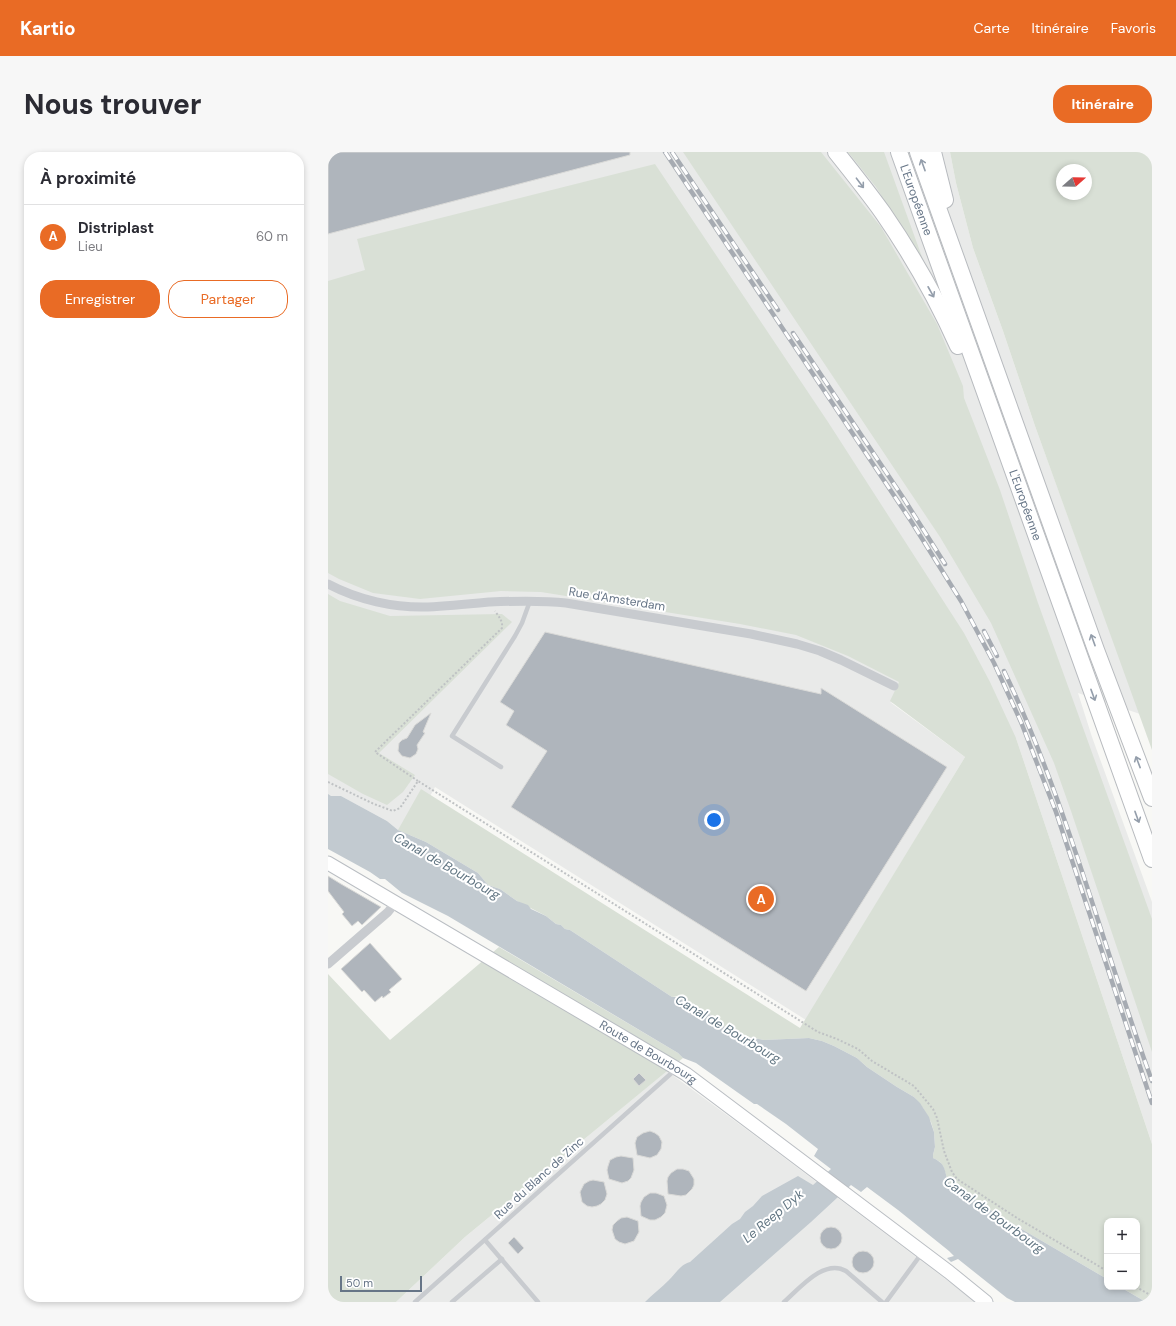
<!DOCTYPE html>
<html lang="fr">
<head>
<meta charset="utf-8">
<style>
	body { margin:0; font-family:"DM Sans",sans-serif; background:#f7f7f7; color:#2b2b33 }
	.controls { position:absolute; right:12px; bottom:12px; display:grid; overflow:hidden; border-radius:8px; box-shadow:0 2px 6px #0003 }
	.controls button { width:36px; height:36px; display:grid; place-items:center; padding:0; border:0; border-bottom:1px solid #e1e1e2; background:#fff; color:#2b2b33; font:20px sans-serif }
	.compass { position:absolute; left:728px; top:12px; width:36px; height:36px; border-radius:50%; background:#fff; box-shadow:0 2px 6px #0003; rotate:70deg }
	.scale { position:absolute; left:12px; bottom:10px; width:82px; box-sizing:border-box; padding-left:4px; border:2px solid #667587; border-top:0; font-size:11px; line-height:14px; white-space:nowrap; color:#667587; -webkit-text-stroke:3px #fff; paint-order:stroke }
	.you { position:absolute; left:386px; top:668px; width:14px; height:14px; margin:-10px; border:3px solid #fff; border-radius:50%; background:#1a73e8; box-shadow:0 0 0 6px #1a73e833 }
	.badge { display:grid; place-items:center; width:26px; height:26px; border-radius:50%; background:#e96b25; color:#fff; font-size:13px; font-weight:700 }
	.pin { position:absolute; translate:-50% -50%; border:2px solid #fff; box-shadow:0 1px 4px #0006 }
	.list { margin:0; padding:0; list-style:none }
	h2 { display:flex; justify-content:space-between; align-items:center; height:52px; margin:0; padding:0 16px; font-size:17px }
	h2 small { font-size:13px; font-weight:400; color:#7c7c81 }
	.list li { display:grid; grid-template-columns:26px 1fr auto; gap:12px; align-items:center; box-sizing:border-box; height:64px; padding:0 16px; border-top:1px solid #e1e1e2 }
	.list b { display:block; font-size:15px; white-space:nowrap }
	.list p { margin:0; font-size:13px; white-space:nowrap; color:#7c7c81 }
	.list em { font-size:13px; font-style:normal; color:#7c7c81 }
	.actions { display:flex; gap:8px; padding:12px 16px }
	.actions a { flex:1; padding:9px 0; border:1px solid #e96b25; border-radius:16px; text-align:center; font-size:14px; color:#e96b25 }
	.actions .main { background:#e96b25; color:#fff }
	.map { position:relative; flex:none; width:824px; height:1150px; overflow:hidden; border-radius:16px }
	header { display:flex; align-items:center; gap:24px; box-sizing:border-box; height:56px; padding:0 20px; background:#e96b25; color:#fff }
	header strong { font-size:19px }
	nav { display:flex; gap:22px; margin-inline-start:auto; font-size:14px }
	.intro { display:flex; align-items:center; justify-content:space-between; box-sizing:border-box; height:96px; padding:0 24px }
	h1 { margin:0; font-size:28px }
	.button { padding:10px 18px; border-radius:16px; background:#e96b25; color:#fff; font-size:14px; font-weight:700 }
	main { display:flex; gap:24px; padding:0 24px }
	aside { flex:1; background:#fff; border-radius:16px; box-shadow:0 2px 6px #0003 }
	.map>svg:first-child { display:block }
	.built { fill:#e9eae9 }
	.green { fill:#d9e0d6; fill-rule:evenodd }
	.water { fill:#c2cad0 }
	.building { fill:#afb5bc; stroke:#dadad8 }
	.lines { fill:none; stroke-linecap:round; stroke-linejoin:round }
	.secondary-casing { stroke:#babec3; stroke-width:15 }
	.highway-casing { stroke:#b8bbbf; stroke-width:18 }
	.path { stroke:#bfc2c4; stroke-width:2; stroke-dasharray:2 2; stroke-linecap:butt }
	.lane { stroke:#c8cbcf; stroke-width:4.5 }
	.street { stroke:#c8cbcf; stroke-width:9 }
	.secondary { stroke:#fff; stroke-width:13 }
	.highway { stroke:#fff; stroke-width:16 }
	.rail-casing { stroke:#a6abb2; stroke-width:4.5 }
	.rail { stroke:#fff; stroke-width:3; stroke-dasharray:9; stroke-linecap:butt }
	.oneway { stroke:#949eab }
	.labels { text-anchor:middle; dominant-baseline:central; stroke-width:4; stroke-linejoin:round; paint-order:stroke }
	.street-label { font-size:12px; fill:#667587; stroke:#fff }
	.water-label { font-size:13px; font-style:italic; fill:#627683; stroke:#fff }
</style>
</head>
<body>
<header>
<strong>Kartio</strong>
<nav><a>Carte</a><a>Itinéraire</a><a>Favoris</a></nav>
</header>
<div class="intro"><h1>Nous trouver</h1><a class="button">Itinéraire</a></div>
<main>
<aside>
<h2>À proximité<small></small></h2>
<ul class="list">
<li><span class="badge">A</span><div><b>Distriplast</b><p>Lieu</p></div><em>60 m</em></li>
</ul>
<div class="actions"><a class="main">Enregistrer</a><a>Partager</a></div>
</aside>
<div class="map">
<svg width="824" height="1150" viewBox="0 0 824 1150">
	<rect width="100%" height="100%" fill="#f8f8f5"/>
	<g class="built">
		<path d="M0 0H622L628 31 645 96 675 179 707 274 812 562 750 541 764 585 824 750V992L688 586 562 550 637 605 478 868 107 635 81 683 70 678 59 669 13 644H3L0 643Z"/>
		<path d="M339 919 418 977 648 1150H68L137 1085Z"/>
	</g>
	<g class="green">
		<path d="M355 0H493L553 75 609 172 635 234 636 246 672 338 710 451 824 767V900L743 659 726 611 663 471 612 385Z"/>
		<path d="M520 0H556L598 116 548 35Z"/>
		<path d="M622 0H824V598L707 274 675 179 645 96 628 31ZM734 18H758V42H734Z"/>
		<path d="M327 12 500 270 636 481 662 530 688 586 824 992V1150H818L792 1135H809V1069H779V1127L675 1066 622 1032C615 1022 620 1012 605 1006V1003L607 995 606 980 603 970 595 956 586 945 569 935 539 915 529 906 506 894 494 889 481 886 436 888 415 884 397 875 387 865 381 862 373 857 361 853 350 844 344 845 242 778 237 777 233 773 228 772 218 764 189 749 172 737 160 733 150 721 98 690 70 678 93 637 472 876 637 605 562 549 571 530 520 504 468 483 412 472 213 440 173 439 92 447 45 441 11 427 0 421V129L37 118 29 87Z"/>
		<path d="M0 442 12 449 62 464 174 462 184 470 51 601 87 623 75 640 59 653 35 642 0 622Z"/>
		<path d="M171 795 350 901 355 906 137 1085 68 1150H0V822L62 888Z"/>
	</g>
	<path class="water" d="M0 642 3 644H13L59 669 70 678 98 690 150 721 160 733 172 737 189 749 200 753 203 757 218 764 228 772 233 773 237 777 242 778 344 845H353L361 853 373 857 381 862 387 865 397 875 415 884 436 888 481 886 494 889 506 894 529 906 539 915 569 935 586 945 592 951 601 965 606 980 607 995 605 1003V1006C621 1013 615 1022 622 1032L675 1066 779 1127V1135H792L818 1150H687L679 1146 630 1107 623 1110 619 1106 626 1104 621 1099 570 1058 539 1035 533 1040 523 1033 483 1070 392 1150H317C325 1142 333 1136 341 1128 348 1121 352 1113 362 1110L404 1072 412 1067 417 1060 425 1054 434 1044 470 1024 485 1033 503 1017 486 1004 490 997 458 972 429 952H426L375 916 368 911 355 906 350 901 120 764 74 741 57 727H52L42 720 0 697Z"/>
	<g class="building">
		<path d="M0 0H302V3L0 82Z"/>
		<path d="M217 480 493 542V536L619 615 478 839 183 655 219 599 178 573 186 559 172 550Z"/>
		<path d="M103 561 95 580 97 581 89 593 90 597 88 602 82 606 74 604 70 599 71 591 74 588 79 586 87 573Z"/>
		<path d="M0 724 13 732 53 755 34 773 30 769 24 774 14 762 16 760 0 739Z"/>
		<path d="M42 791 74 827 61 838 63 840 55 846 54 844 47 850 36 838 34 840 13 817Z"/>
		<path d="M311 921 318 928 311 934 305 927Z"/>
		<path d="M322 979 327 981 331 984 334 990 333 997 329 1003 322 1006 309 1003 307 991 309 985 315 981Z"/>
		<path d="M293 1004 305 1006 306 1018 303 1026 300 1029 294 1031 281 1027 279 1018 280 1014 282 1008 288 1005Z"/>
		<path d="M349 1017H355L361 1019 366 1027V1033L364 1037 358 1043 353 1044 340 1042 339 1029 340 1025 343 1021Z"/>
		<path d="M265 1028 276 1030 279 1042 277 1048 273 1052 269 1054 264 1055 259 1054 254 1050 252 1040 256 1032 261 1029Z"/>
		<path d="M322 1041H328L336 1044 339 1053 337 1061 333 1065 327 1068H322L313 1064 312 1054 313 1050 316 1045Z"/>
		<path d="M299 1065 310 1069 311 1080 306 1089 297 1092 291 1090 287 1087 284 1078 285 1073 289 1069 293 1066Z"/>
		<circle cx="503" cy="1086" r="11"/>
		<path d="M186 1085 196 1096 190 1102 180 1091Z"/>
		<circle cx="535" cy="1110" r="11"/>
	</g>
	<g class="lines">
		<g class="secondary-casing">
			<g id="secondary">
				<path id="s1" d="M0 711 358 922 621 1120 658 1150"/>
			</g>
		</g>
		<g class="highway-casing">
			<g id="highway">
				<path d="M508 0C524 20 540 40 555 61 584 103 609 147 630 194"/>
				<path id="s2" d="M571 0 824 707"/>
				<path d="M590 0 768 498 824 646"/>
				<path d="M605 0 617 48"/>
			</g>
		</g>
		<g class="path">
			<path d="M90 629 47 600 174 476C175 469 171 465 167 459"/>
			<path d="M0 630 46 652 65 659 72 656 90 629 490 880 509 887 530 897 544 909 586 934 605 957 609 966 616 999 624 1020 629 1027 689 1066 779 1119"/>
			<path d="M808 1135 824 1144"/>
		</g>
		<g class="lane">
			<path d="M173 615 124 584 187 484 194 471 202 449"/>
			<path d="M157 1088 210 1150"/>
			<path d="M87 1150 347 918"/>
			<path d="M124 1150 174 1107"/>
			<path d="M456 1150C471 1137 496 1106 518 1119L554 1150"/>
			<path d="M558 1150 594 1101"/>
		</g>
		<g class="street">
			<path d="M0 432C30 448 66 456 100 455 121 454 141 452 161 450 187 449 212 448 238 451L423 482 469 492 492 499 513 508 566 534"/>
			<path d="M0 812 60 760 67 751"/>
		</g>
		<use href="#secondary" class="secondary"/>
		<use href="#highway" class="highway"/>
		<g class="rail-casing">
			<g id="rail">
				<path d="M337 0 583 369 633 449 666 511 693 570 728 660 824 951"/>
				<path d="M344 0 450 158"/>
				<path d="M465 181 576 347 617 412"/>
				<path d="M656 479 669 504"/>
				<path d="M676 519C739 650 774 792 824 929"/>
			</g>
		</g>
		<use href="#rail" class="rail"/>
	</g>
	<defs><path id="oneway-shaft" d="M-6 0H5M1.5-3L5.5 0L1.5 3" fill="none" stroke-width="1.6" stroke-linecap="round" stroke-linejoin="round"/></defs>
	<g class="oneway">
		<use href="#oneway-shaft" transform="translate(595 13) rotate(-110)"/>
		<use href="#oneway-shaft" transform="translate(532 31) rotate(53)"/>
		<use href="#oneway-shaft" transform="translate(603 140) rotate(61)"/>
		<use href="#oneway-shaft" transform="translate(765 488) rotate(-110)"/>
		<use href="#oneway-shaft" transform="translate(765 543) rotate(70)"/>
		<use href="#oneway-shaft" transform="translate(810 610) rotate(-111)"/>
		<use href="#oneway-shaft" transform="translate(809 665) rotate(70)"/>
	</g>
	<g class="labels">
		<g class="street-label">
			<text stroke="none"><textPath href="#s2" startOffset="51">L'Européenne</textPath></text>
			<text stroke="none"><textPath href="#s2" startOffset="375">L'Européenne</textPath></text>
			<text transform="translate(289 447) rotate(9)">Rue d'Amsterdam</text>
			<text stroke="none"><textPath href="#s1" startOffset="372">Route de Bourbourg</textPath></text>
			<text transform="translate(211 1026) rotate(-42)">Rue du Blanc de Zinc</text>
		</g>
		<g class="water-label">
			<text transform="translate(119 714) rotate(30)">Canal de Bourbourg</text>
			<text transform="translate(400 877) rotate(31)">Canal de Bourbourg</text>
			<text transform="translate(666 1063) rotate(36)">Canal de Bourbourg</text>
			<text transform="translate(445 1064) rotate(-40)">Le Reep Dyk</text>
		</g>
	</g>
</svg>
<div class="controls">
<button>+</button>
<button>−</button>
</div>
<svg class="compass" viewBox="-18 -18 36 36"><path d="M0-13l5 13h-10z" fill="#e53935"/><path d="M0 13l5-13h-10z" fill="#7c7c81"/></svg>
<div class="scale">50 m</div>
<div class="you"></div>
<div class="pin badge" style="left:433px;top:747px">A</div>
</div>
</main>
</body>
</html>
